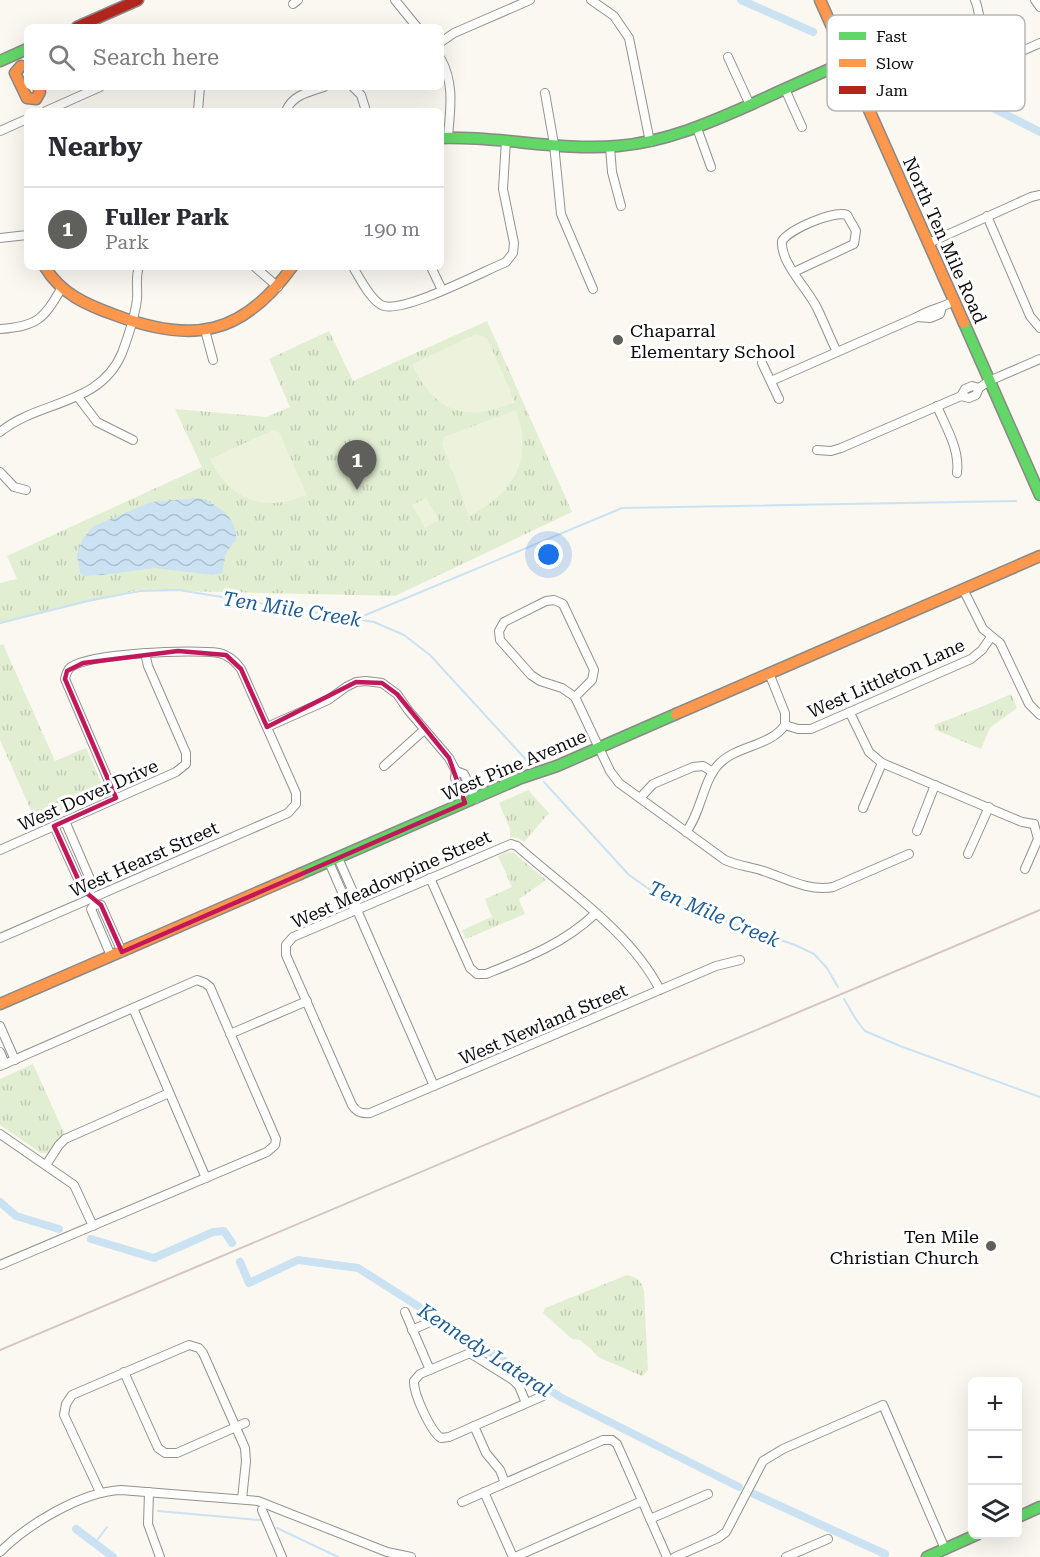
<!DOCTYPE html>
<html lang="en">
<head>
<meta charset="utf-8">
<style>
	body { margin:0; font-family:"Roboto Serif",serif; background:#f2f2f3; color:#2b2b33 }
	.controls { position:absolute; right:18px; bottom:18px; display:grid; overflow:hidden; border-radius:9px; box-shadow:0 6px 24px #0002 }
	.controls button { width:54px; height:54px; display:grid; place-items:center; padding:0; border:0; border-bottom:2px solid #e1e1e2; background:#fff; color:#2b2b33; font:30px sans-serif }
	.you { position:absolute; left:549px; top:555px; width:21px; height:21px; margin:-15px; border:4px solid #fff; border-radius:50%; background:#1a73e8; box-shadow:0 0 0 9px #1a73e833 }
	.badge { display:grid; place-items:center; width:39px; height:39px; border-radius:50%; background:#5f5f5c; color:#fff; font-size:20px; font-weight:700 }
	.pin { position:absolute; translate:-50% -50px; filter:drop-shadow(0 2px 3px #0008) }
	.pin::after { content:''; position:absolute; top:32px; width:21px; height:18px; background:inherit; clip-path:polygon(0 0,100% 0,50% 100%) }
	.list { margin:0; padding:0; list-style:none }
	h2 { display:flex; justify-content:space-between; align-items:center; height:78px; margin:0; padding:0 24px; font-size:26px }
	h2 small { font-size:20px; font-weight:400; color:#7c7c81 }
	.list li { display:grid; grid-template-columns:39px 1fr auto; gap:18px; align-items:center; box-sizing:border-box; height:84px; padding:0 24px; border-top:2px solid #e1e1e2 }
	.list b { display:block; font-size:22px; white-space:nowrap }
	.list p { margin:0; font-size:20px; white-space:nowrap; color:#7c7c81 }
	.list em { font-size:20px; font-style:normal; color:#7c7c81 }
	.icon { flex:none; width:33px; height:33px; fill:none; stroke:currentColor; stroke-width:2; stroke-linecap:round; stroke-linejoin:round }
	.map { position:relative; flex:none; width:1040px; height:1557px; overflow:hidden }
	.search { position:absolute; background:#fff; box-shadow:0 6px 24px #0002; left:24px; top:24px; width:420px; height:66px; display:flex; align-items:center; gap:15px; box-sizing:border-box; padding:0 21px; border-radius:9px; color:#7c7c81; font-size:22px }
	.panel { position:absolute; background:#fff; box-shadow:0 6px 24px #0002; left:24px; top:108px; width:420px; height:162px; border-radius:9px }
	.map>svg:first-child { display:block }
	.park { fill:url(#park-tufts) }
	.pitch { fill:#ecf2dc }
	.water { fill:url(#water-waves) }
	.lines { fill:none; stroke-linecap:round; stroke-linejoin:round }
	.stream { stroke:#cae2f2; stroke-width:2 }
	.canal { stroke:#cae2f2; stroke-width:8 }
	.street-casing { stroke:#93928f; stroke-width:10 }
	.fast-casing { stroke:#8a8986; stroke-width:13 }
	.slow-casing { stroke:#8a8986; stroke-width:13 }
	.jam-casing { stroke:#8a8986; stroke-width:13 }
	.street { stroke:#fefefd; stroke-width:8 }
	.fast { stroke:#63d668; stroke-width:10 }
	.slow { stroke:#ff974d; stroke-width:10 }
	.jam { stroke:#b3261e; stroke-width:10 }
	.rail { stroke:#d5c6c5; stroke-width:2 }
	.marked { fill:none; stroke:#c2185b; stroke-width:4.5; stroke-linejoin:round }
	.poi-dot { fill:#5f5f5c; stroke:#fff; stroke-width:2 }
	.labels { text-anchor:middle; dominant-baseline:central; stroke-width:6; stroke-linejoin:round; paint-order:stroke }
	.street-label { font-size:18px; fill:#0c0c0c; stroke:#fff }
	.poi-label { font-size:18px; fill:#0c0c0c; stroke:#fff; text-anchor:start }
	.water-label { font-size:20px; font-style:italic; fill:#1e5c96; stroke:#fff }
	.key { fill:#fff; stroke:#b6b6b6; stroke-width:1.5 }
	.key-label { font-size:16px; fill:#0c0c0c }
</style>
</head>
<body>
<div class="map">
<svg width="1040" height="1557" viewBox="0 0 1040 1557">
	<defs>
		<pattern id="park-tufts" width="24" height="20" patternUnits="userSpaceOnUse" patternTransform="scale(1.5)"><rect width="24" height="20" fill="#e2eed2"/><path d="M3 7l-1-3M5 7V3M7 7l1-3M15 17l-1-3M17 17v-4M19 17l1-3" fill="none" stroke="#c1cbb3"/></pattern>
		<pattern id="water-waves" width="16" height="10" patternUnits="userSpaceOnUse" patternTransform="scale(1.5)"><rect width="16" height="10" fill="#cae2f2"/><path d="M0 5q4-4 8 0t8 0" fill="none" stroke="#acc1ce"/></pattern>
	</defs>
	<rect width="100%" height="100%" fill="#faf8f1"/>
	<g class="park">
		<path d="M487 321 572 512 395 596 137 590 0 624V583L17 579 7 556 202 467 175 409 267 417 290 407 269 359 329 331 353 381Z"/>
		<path d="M3 644 55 761 86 748 104 789 101 796 37 824 0 740V645Z"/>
		<path d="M1011 694 1017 708 990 728 981 749 936 730 934 725C960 715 985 706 1011 694Z"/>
		<path d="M528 790 549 813 524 842 518 838 510 837V829L499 803Z"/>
		<path d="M508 852 514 853 546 880 519 899 525 914 466 939 462 930 492 917 485 899 512 887 498 856Z"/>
		<path d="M33 1064 65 1135 48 1153H41L0 1125V1079Z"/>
		<path d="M627 1275C637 1277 642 1282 644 1291L648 1370 642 1376 598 1357 591 1349 580 1340 572 1339 543 1313 545 1308Z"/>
	</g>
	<g class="pitch">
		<path d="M476 334 487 338 515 402C467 423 434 413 412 364Z"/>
		<path d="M516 410C534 459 514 494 469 516L442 444 444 437Z"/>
		<path d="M273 430 279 432 307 495C264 513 230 501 210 459Z"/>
		<path d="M426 498 439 520 425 528 412 505Z"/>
	</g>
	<path class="water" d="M199 498C217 503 238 519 236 540L226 553 222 573 212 575 155 568 102 575 84 576 80 573 77 555 83 538 94 526 151 502Z"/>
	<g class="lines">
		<g class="stream">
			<path d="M356 619 622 508 1016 501"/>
			<path d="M0 623 87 601 140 591 179 590 374 622 404 635 430 655 530 764"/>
			<path d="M544 782 629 875 649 889 694 910 795 945 814 954 827 968 838 987"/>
			<path d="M844 999 857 1021 865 1031 900 1046 1040 1097"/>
			<path d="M158 1511 260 1520"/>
			<path d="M277 1528 338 1557"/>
			<path d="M95 1543 107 1527"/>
		</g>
		<g class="canal">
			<path d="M741 0 813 32"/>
			<path d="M861 50 981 102 1040 132"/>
			<path d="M0 1202 16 1216 59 1229"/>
			<path d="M91 1239 154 1258 213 1232 224 1231 232 1243"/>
			<path d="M240 1262 249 1283 298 1260 358 1268 562 1398 739 1487"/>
			<path d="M754 1494 885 1554"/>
			<path d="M76 1529 113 1557"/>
		</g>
		<g class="street-casing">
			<g id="street">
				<path d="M395 0 417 27"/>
				<path d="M591 0 614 16 629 38 650 142"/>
				<path d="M975 0C979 9 979 19 982 28 993 68 1011 56 1040 43"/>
				<path d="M1035 0 1040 7"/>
				<path d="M293 4 298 0"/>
				<path d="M441 42 454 33 530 0"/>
				<path d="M728 57 750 105"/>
				<path d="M441 59C455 85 450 110 448 137"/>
				<path d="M353 87 361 95 366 111"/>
				<path d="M785 89 802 127"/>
				<path d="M545 93 554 144 561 214 593 289"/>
				<path d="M46 111 100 87"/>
				<path d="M198 111 200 87"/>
				<path d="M286 111C292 95 309 92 324 87"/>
				<path d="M697 128 711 167"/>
				<path d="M0 131 27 119"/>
				<path d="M610 147 612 172 621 206"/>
				<path d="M987 216 1030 316 1040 328"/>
				<path d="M0 238 27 235"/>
				<path d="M929 243 1031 197 1040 195"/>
				<path d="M255 267 278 287"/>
				<path d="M353 267C359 277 372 303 384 306 406 312 482 272 506 262L513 253 514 243 503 189 506 140"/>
				<path d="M431 267 442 290"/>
				<path d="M794 272 854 244 856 231 847 215C834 210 790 229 782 241 780 263 808 289 817 308 824 322 830 338 837 352"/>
				<path d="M942 307 940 314 930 318 917 317C930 309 942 308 954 301"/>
				<path d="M0 329C37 326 43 320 61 289"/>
				<path d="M205 330 213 360"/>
				<path d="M762 363 779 399"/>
				<path d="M771 381 917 317"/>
				<path d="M972 386 979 388 976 395 969 398 961 396 965 389Z"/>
				<path d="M979 388 989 381 1040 359"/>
				<path d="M78 397 97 422 133 440"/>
				<path d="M937 406C946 428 960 449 957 473"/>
				<path d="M0 432C39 400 100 406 122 353 128 337 135 316 137 299 138 288 135 278 139 267"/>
				<path d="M817 450 831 451 841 448 961 396"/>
				<path d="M0 472 14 487 26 490"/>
				<path d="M963 589 983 629 1000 643 1029 704 1040 715"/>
				<path d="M769 673 785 713V725"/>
				<path d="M575 697 592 680 594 670 563 604 554 600 546 601 504 622 499 631 500 640 531 675 540 681 562 688 575 697 610 771 619 783 725 860C736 865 746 866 757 869 782 876 807 892 833 887L909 854"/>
				<path d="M850 713 869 752 882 763 1022 822 1034 824"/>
				<path d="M785 725 798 729H811L971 659 982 650 991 637"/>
				<path d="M267 727 328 700 346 687 356 682 366 681 382 683 397 694 408 710 449 758 456 771"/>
				<path d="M384 766 424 730"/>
				<path d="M640 798 653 784 693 767 703 766 713 772"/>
				<path d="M465 803 455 778 456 771 464 774 476 799"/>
				<path d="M863 808 882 763"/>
				<path d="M65 821 93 886 89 891"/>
				<path d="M54 826 83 890 89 891 95 904 101 905 122 952"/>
				<path d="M917 831 935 785"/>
				<path d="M686 832C701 813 703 781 718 765 736 745 770 747 785 725"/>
				<path d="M0 850 176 772 186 764V753L148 666 145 653"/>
				<path d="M968 854 989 807"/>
				<path d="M338 858 354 894 357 910 434 1086"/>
				<path d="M329 862 345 899 356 909"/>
				<path d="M1025 869 1038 839 1034 824"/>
				<path d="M430 878 470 968 477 974H486C526 958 563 944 595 914"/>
				<path d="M95 904 91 909 111 956"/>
				<path d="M0 938 288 813 296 804V793L241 669C235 661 229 655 219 653 193 649 91 653 71 667 67 670 66 674 65 679L116 798"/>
				<path d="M660 990C630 931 565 889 517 846L511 844 293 937 286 945V955L352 1105C356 1112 361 1114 370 1113L669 986 716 966 740 960"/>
				<path d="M133 1008 206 1178"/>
				<path d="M0 1026 15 1060"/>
				<path d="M230 1034 307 1001"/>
				<path d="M0 1052 5 1064"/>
				<path d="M0 1066 197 980 205 983 210 987 276 1139 275 1145 267 1152 0 1265"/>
				<path d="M0 1134 74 1185 93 1226"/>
				<path d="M46 1165 59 1145 65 1139 169 1093"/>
				<path d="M405 1312 430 1370"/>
				<path d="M412 1330 430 1322"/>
				<path d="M124 1372 158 1448 165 1453H177L245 1423"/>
				<path d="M526 1403 519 1386 513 1380 470 1353 420 1374 414 1381C413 1393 431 1432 441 1438L449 1437 543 1396"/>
				<path d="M474 1426 486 1453 500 1470 505 1483"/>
				<path d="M100 1492 64 1415 66 1404 72 1395 189 1345 199 1348 203 1353 245 1448 246 1461 242 1499"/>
				<path d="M149 1492 148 1524 160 1557"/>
				<path d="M484 1492 513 1557"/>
				<path d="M462 1502 603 1440H612L617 1444 667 1557"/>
				<path d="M262 1510 282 1557"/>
				<path d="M650 1519 708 1494"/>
				<path d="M0 1552C28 1524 81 1492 121 1490L258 1501 387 1552 411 1557"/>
				<path d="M515 1557 642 1501"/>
				<path d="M675 1557 718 1538 726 1532 763 1461 783 1449 883 1405 945 1549"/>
				<path d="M786 1557 828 1539"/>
			</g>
		</g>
		<g class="fast-casing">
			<g id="fast">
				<path d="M0 61 27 49"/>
				<path d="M441 138C500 136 559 151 618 146 666 142 709 123 752 104 784 89 816 75 848 61"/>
				<path d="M964 323 1040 495"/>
				<path d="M300 874 521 778 557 766 676 714"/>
				<path d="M1018 1517 1040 1507"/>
				<path d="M927 1557 978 1534"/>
			</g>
		</g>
		<g class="slow-casing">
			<g id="slow">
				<path d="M820 0 964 323"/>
				<path d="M21 66 15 73 27 98 36 99 40 92 38 87"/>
				<path d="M45 267C61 294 87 305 115 315 192 344 242 336 292 267"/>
				<path d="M676 714 1040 556"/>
				<path d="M0 1004 300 874"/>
			</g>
		</g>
		<g class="jam-casing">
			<path id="jam" d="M77 27 138 0"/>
		</g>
		<use href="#street" class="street"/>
		<use href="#fast" class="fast"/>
		<use href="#slow" class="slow"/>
		<use href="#jam" class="jam"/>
		<path class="rail" d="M0 1350 1040 910"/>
	</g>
	<path class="marked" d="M178 651 226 655 241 669 267 727 356 682 382 683 397 694 449 758 465 803 122 952 101 905 83 890 54 826 116 798 65 679 67 671 83 663Z"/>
	<g class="poi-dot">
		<circle cx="618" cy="340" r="6"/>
		<circle cx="991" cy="1246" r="6"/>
	</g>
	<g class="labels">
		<g class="street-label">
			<text transform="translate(945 240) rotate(66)">North Ten Mile Road</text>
			<text transform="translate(886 678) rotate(-24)">West Littleton Lane</text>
			<text transform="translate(514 765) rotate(-23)">West Pine Avenue</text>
			<text transform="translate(88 795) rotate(-24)">West Dover Drive</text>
			<text transform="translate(144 859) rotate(-24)">West Hearst Street</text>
			<text transform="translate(391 879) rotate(-24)">West Meadowpine Street</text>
			<text transform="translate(543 1024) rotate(-23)">West Newland Street</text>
		</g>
		<g class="poi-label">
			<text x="630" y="330">Chaparral<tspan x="630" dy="21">Elementary School</tspan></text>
			<text x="979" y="1236" text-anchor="end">Ten Mile<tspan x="979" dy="21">Christian Church</tspan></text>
		</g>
		<g class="water-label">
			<text transform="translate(292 609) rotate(9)">Ten Mile Creek</text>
			<text transform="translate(714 914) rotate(23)">Ten Mile Creek</text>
			<text transform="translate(485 1350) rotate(33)">Kennedy Lateral</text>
		</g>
	</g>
	<rect x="827" y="15" width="198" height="96" rx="9" class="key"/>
	<rect x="839" y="32" width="27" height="8" fill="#63d668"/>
	<rect x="839" y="59" width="27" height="8" fill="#ff974d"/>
	<rect x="839" y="86" width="27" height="8" fill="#b3261e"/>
	<g class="key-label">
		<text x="876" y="42">Fast</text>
		<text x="876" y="69">Slow</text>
		<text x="876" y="96">Jam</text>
	</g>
</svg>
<div class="controls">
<button>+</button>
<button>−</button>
<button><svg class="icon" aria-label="layers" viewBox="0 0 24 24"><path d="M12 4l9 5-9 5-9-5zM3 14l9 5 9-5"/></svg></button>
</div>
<div class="you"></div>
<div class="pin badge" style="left:357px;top:490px">1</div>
<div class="search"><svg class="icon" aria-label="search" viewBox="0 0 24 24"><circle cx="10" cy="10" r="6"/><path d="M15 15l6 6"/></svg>Search here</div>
<section class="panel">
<h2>Nearby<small></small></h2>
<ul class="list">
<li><span class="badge">1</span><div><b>Fuller Park</b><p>Park</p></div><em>190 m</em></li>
</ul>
</section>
</div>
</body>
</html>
